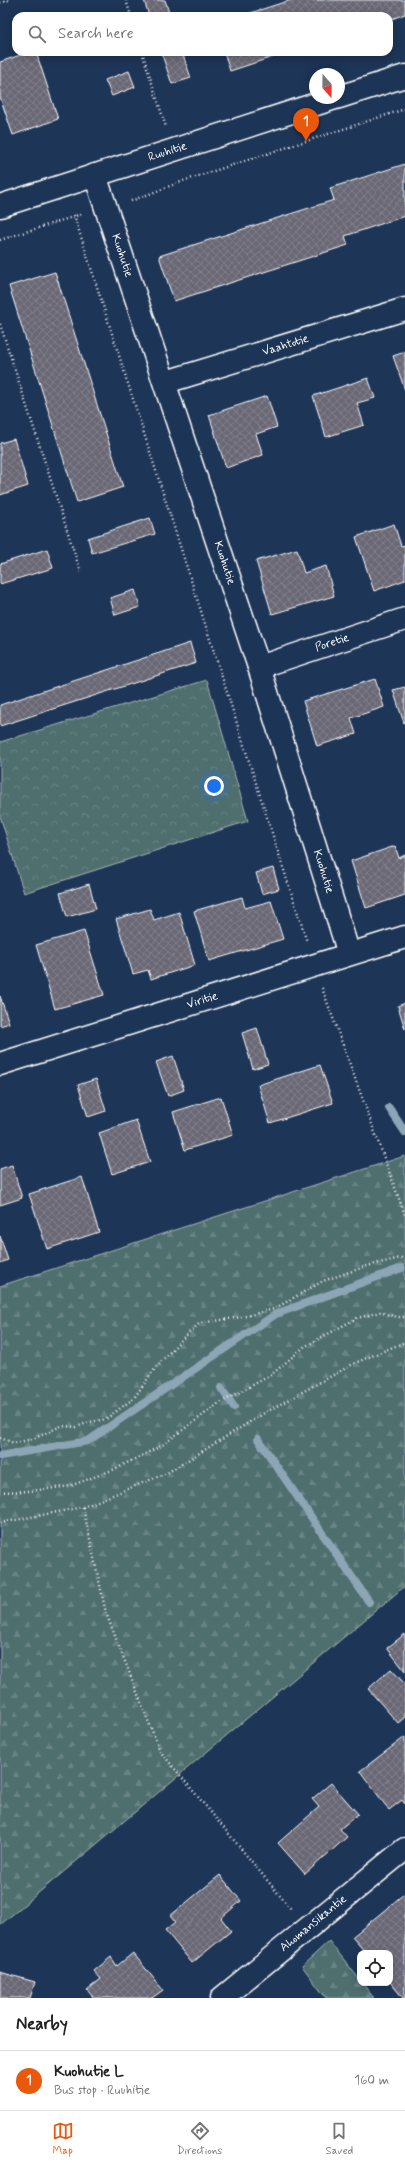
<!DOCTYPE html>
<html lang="en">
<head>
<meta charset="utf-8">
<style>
	body { margin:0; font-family:Mynerve,sans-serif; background:#f2f2f2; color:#222 }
	.controls { position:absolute; right:12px; bottom:12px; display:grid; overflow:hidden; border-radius:8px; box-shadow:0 2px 10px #0003 }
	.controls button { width:36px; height:36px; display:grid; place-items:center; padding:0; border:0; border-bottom:1px solid #e0e0e0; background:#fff; color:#222; font:20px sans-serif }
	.compass { position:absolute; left:309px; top:68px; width:36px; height:36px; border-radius:50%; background:#fff; box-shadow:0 2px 10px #0003; rotate:160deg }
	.you { position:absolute; left:214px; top:786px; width:14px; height:14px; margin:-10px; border:3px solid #fff; border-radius:50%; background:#1a73e8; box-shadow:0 0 0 6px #1a73e833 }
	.badge { display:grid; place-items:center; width:26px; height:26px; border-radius:50%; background:#ea580c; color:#fff; font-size:13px; font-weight:700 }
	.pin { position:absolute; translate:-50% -33px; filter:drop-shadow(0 1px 2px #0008) }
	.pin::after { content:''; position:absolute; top:21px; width:14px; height:12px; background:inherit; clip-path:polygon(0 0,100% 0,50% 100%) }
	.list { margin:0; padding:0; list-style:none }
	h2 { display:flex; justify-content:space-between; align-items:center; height:52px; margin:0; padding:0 16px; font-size:17px }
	h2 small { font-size:13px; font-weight:400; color:#767676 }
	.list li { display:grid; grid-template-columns:26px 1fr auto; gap:12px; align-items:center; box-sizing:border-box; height:60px; padding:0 16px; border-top:1px solid #e0e0e0 }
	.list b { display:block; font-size:15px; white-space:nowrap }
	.list p { margin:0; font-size:13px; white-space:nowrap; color:#767676 }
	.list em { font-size:13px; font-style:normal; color:#767676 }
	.icon { flex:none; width:22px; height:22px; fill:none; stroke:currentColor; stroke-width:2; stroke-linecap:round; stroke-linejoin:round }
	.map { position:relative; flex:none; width:405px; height:1998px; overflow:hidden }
	.search { position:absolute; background:#fff; box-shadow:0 2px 10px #0003; left:12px; right:12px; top:12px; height:44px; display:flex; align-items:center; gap:10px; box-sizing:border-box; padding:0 14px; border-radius:12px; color:#767676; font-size:15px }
	.sheet { height:112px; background:#fff }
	nav { display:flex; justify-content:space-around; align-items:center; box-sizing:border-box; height:56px; border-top:1px solid #e0e0e0; background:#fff; font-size:11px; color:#767676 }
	nav a { display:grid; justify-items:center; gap:2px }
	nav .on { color:#ea580c }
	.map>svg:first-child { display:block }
	.forest { fill:url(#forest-firs); stroke:#a7b6b6 }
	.park { fill:url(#park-crowns); stroke:#a7b6b6 }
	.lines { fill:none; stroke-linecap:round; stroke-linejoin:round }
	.stream { stroke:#8ca6b5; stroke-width:8 }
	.building { fill:url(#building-cross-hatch); stroke:#fff }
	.minor-casing { stroke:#fff; stroke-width:25 }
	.path { stroke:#fff; stroke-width:2.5; stroke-dasharray:1 3; stroke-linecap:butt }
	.minor { stroke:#1d3557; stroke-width:22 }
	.labels { text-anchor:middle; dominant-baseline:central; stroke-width:4; stroke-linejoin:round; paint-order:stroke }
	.street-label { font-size:12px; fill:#fff; stroke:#1d3557 }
</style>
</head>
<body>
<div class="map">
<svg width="405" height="1998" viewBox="0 0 405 1998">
	<defs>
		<pattern id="forest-firs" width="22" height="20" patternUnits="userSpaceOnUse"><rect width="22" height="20" fill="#4f6e6e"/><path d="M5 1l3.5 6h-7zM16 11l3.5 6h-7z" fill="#698484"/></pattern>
		<pattern id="park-crowns" width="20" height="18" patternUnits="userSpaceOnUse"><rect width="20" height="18" fill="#4f6e6e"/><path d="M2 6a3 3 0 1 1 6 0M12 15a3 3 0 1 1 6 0" fill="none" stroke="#698484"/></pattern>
		<pattern id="building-cross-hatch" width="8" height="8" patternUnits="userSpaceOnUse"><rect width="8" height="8" fill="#6b6875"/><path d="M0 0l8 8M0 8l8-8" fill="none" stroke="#817f8a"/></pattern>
	</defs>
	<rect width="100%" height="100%" fill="#1d3557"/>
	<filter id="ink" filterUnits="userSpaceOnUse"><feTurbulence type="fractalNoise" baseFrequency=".025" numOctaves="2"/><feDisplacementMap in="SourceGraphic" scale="8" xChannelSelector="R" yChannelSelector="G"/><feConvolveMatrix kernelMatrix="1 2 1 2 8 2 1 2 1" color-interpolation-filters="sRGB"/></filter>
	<g filter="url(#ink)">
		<g class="forest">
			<path d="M405 1156V1586L0 1925V1286Z"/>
			<path d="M329 1941 360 1980V1983H362L374 1998H326L302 1966Z"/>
		</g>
		<path class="park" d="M207 680 248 821 24 893 0 816V742Z"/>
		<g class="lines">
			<g class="stream">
				<path d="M389 1108 405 1132"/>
				<path d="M221 1388 234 1407"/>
				<path d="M258 1439 369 1602"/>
				<path d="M0 1456 88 1441 276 1314 402 1268"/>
			</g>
		</g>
		<g class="building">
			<path d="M144 0H165L170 16H149Z"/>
			<path d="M291 0H405V14L389 20V16H241Z"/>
			<path d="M29 52H36L58 119 13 135 0 97V62Z"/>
			<path d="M161 52H182L191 78 172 84Z"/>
			<path d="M224 52H288L230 71Z"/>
			<path d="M129 71 135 87 112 96 105 80Z"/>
			<path d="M405 164V216L345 236 348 245 174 301 159 256 334 200 330 188Z"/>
			<path d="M55 272 123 487 77 502 9 286Z"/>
			<path d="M405 352V390L393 356Z"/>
			<path d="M368 378 375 398 357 403 364 425 326 437 313 396Z"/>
			<path d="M267 396 277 427 256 434 263 455 226 468 209 415Z"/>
			<path d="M14 439 28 486 0 495V443Z"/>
			<path d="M150 518 155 534 92 553 88 538Z"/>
			<path d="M394 524 401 546 405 545V580L374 591 356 537Z"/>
			<path d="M47 549 53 568 0 584V564Z"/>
			<path d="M297 549 304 573 326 566 334 596 272 614 256 561Z"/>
			<path d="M135 590 140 607 115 615 110 598Z"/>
			<path d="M190 643 196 663 0 726V705Z"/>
			<path d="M375 679 384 707 351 718 356 734 317 746 303 701Z"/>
			<path d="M405 687V723H404L393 690Z"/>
			<path d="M395 846 399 858 405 855V895L366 908 351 861Z"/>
			<path d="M273 868 279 889 262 894 256 873Z"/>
			<path d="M89 884 96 909 67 917 60 893Z"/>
			<path d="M242 897 245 908 271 901 283 939 209 961 194 911Z"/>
			<path d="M150 909 154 920 179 912 195 965 151 979 148 970 133 974 116 919Z"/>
			<path d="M84 931 104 995 55 1009 36 945Z"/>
			<path d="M0 996 9 1023 0 1026Z"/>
			<path d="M405 1003V1029L398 1006Z"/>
			<path d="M257 1028 268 1064 253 1069 242 1033Z"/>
			<path d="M173 1056 184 1090 168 1096 156 1062Z"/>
			<path d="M320 1065 333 1103 270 1123 258 1085Z"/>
			<path d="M96 1079 106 1111 88 1117 78 1085Z"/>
			<path d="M221 1097 233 1135 185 1150 173 1112Z"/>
			<path d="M136 1120 150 1162 112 1174 99 1133Z"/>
			<path d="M12 1165 22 1198 0 1205V1169Z"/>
			<path d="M82 1177 99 1232 47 1249 29 1194Z"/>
			<path d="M0 1236 8 1260 0 1263Z"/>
			<path d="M405 1634V1671L387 1648Z"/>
			<path d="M391 1669 405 1684V1717L398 1723 368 1689Z"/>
			<path d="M405 1737V1804L402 1800 389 1810 360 1771Z"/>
			<path d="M331 1783 358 1814 340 1829 347 1837 305 1874 278 1843 319 1807 312 1799Z"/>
			<path d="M220 1875 241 1901 221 1918 231 1931 192 1963 165 1930 175 1922 170 1916Z"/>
			<path d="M404 1894 405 1895V1998H403L390 1982V1953H366L352 1937Z"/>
			<path d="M133 1953 163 1990 152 1998H94L87 1990 101 1979 94 1971 111 1957 117 1966Z"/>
			<path d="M0 1972 35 1982 30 1998H0Z"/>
		</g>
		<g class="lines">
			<g class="minor-casing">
				<g id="minor">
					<path d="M339 97 405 76"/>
					<path id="s1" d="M95 175 259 667 349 954"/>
					<path id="s2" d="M0 206 335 98"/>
					<path id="s3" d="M166 382 405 309"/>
					<path id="s4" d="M259 667 405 619"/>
					<path id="s5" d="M0 1064 405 937"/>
					<path id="s6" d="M222 1998 405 1849"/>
				</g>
			</g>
			<g class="path">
				<path d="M126 0 131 16"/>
				<path d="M0 3 9 0"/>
				<path d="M142 52 166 127"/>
				<path d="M131 201 183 181 405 109"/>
				<path d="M74 215 307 942"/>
				<path d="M0 240 82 214"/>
				<path d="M0 324 81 573"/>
				<path d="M322 988 405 1215"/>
				<path d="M0 1438 14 1443 33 1439 61 1426 76 1427 90 1422 106 1419 134 1398 156 1367 183 1338 200 1323 242 1317 274 1309 323 1281 367 1266 405 1257"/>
				<path d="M0 1492 30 1491 70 1486 115 1469 161 1446 218 1404 271 1375 304 1347 357 1318 380 1312 397 1317H405"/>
				<path d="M83 1507 106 1613 160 1751 291 1909"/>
				<path d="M0 1523 83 1507 167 1473 266 1412 355 1363 405 1342"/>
			</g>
			<use href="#minor" class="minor"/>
		</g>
	</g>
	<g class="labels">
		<g class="street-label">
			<text stroke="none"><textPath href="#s2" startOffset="176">Ruuhitie</textPath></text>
			<text stroke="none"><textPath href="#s1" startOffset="85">Kuohutie</textPath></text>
			<text stroke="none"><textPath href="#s3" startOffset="125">Vaahtotie</textPath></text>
			<text stroke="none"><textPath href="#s1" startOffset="409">Kuohutie</textPath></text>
			<text stroke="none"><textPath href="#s4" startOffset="77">Poretie</textPath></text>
			<text stroke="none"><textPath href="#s1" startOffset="733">Kuohutie</textPath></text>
			<text stroke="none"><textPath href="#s5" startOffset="212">Viritie</textPath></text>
			<text stroke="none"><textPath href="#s6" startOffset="118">Ahomansikantie</textPath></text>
		</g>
	</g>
</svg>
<div class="controls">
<button><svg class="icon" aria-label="locate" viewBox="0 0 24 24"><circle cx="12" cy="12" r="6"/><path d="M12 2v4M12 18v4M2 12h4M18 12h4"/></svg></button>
</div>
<svg class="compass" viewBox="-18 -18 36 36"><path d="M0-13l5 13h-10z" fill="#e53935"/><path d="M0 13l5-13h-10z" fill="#767676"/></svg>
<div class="you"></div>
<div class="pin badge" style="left:306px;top:141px">1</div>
<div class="search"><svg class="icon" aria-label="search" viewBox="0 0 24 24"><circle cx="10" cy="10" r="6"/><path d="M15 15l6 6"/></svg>Search here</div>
</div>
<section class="sheet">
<h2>Nearby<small></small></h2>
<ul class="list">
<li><span class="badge">1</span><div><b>Kuohutie L</b><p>Bus stop · Ruuhitie</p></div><em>160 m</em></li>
</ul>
</section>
<nav>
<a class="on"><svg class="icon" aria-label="map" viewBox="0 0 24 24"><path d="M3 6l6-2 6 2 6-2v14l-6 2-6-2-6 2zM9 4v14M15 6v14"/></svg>Map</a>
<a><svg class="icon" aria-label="directions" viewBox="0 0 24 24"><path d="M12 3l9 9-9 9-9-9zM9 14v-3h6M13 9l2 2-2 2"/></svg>Directions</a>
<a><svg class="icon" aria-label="saved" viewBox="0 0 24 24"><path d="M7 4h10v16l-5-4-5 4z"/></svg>Saved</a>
</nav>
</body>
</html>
